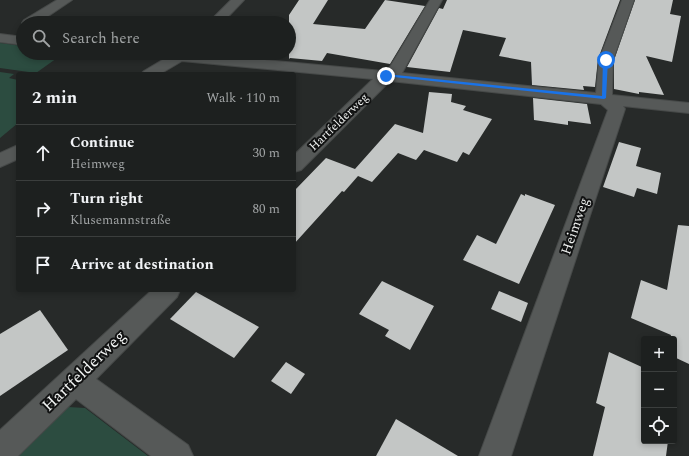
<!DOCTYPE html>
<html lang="en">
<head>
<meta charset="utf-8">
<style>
	body { margin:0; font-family:Spectral,serif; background:#2a2d2c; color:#f1f3f6 }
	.controls { position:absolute; right:12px; bottom:12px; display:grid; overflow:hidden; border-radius:4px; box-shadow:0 2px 6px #0003 }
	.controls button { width:36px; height:36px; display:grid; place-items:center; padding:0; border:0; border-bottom:1px solid #3b3e3d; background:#1d201f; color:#f1f3f6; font:20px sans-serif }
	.stop { position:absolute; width:12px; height:12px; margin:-9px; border:3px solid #1a73e8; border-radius:50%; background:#fff }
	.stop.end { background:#1a73e8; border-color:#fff; box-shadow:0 1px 4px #0008 }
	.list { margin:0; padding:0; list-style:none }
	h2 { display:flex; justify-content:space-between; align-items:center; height:52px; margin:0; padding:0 16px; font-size:17px }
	h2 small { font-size:13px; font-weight:400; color:#a0a3a4 }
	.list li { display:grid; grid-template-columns:26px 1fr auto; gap:12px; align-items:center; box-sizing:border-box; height:56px; padding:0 16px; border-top:1px solid #3b3e3d }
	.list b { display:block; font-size:15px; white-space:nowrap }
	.list p { margin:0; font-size:13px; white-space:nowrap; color:#a0a3a4 }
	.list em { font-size:13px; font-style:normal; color:#a0a3a4 }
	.icon { flex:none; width:22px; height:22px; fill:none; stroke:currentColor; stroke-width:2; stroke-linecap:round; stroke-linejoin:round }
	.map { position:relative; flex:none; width:689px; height:456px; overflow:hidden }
	.search { position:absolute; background:#1d201f; box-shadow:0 2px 6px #0003; left:16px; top:16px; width:280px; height:44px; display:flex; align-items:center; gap:10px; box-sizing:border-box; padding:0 14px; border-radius:22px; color:#a0a3a4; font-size:15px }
	.panel { position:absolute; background:#1d201f; box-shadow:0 2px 6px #0003; left:16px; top:72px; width:280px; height:220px; border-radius:4px }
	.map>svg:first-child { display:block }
	.green { fill:#2c4c40 }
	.building { fill:#c3c6c5 }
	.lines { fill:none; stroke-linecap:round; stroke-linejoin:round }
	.street-casing { stroke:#464948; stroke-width:2 }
	.street { fill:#565958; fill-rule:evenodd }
	.route { fill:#1a73e8 }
	.labels { text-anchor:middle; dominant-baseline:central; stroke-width:4; stroke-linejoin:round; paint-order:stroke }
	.far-street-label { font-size:12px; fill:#f2f4f3; stroke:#111212 }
	.street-label { font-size:14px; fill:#f2f4f3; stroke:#111212 }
	.near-street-label { font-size:17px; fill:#f2f4f3; stroke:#111212 }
</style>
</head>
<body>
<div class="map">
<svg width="689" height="456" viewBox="0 0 689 456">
	<rect width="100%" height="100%" fill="#272a29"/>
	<g class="green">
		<path d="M0 43 23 46V53H64L36 73 0 68Z"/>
		<path d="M0 72 14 74 9 78 18 80V123L0 138Z"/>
		<path d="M68 407 85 408 148 456H10Z"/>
	</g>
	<g class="building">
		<path d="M299 0H328L313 24 365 29 385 0 425 6 390 64 327 53 322 61 290 58 289 59V15Z"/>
		<path d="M447 0H620L598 59 595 87 583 86 584 90 532 85 531 62 499 56 506 38 463 30 450 72 407 67 439 8 443 9Z"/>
		<path d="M635 0H673L670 14 681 16 672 62 646 56 664 95 639 92V94L614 89V60Z"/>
		<path d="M429 92 452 94 451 102 466 106 463 110 492 119 469 155 463 152 457 162 424 150 416 160 398 153 372 182 358 176 344 192 342 191 294 244V191L326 158 355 169 395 124 423 133Z"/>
		<path d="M533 98 587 104 591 124 568 121V125L534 120Z"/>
		<path d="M619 142 641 148 636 166 661 173 657 194 637 188 634 197 603 187Z"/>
		<path d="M521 194 525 196V194L555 205 519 284 463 260 477 235 496 244Z"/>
		<path d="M678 225 689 226V364L674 357V339H670L671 335 631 318 641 280 667 290Z"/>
		<path d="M382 281 434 306 410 350 385 336 389 330 359 314Z"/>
		<path d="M499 291 528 303 521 322 491 309Z"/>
		<path d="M196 292 259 327 234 358 170 319Z"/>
		<path d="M40 310 68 350 0 396V334Z"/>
		<path d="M609 352 644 368V441H668L666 456H593L605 407 596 403Z"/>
		<path d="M286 362 305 374 291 394 271 381Z"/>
		<path d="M396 419 458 456H376Z"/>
	</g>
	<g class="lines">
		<g class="street-casing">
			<g id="street">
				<path d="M57 0H72L38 23H22L24 20Z"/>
				<path d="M231 0H244L222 23H208Z"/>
				<path d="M430 0H442L402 73 596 93 599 60 622 0H634L613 60 612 95 689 103V113L623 106 625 109 511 456H479L608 110 601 104 390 81 301 170 294 172V155L373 79 182 61 160 74H141L144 71 164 59 137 56 135 53H189L383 71 390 67Z"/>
				<path d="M0 34 23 37V45L0 42Z"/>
				<path d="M18 145V159L0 167V153Z"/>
				<path d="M152 290H180L177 297 96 379 188 445 193 456H151L76 399 18 456H0V430Z"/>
			</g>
		</g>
		<use href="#street" class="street"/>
	</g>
	<path class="route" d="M606 58 608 60 606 98 604 99 384 76 386 74 602 96 603 60Z"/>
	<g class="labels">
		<g class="far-street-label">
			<text transform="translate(339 122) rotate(-44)">Hartfelderweg</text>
		</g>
		<g class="street-label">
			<text transform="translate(575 226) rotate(-71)">Heimweg</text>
		</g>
		<g class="near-street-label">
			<text transform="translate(84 371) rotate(-44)">Hartfelderweg</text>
		</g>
	</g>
</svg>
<div class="controls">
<button>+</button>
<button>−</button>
<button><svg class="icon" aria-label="locate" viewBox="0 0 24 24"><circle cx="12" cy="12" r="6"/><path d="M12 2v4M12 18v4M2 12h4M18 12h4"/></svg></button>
</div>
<div class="stop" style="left:606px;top:60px"></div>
<div class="stop end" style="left:386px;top:76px"></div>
<div class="search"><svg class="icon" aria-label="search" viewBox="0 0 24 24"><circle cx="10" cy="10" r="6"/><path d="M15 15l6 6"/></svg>Search here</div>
<section class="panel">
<h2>2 min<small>Walk · 110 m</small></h2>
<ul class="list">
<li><svg class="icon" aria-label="ahead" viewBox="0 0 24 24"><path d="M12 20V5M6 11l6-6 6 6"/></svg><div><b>Continue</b><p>Heimweg</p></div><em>30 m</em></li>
<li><svg class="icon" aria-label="right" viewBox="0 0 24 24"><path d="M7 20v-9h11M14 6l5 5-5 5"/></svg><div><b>Turn right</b><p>Klusemannstraße</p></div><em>80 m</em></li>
<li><svg class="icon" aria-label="arrive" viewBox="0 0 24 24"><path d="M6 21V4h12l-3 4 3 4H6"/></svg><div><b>Arrive at destination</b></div></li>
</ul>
</section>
</div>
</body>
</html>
